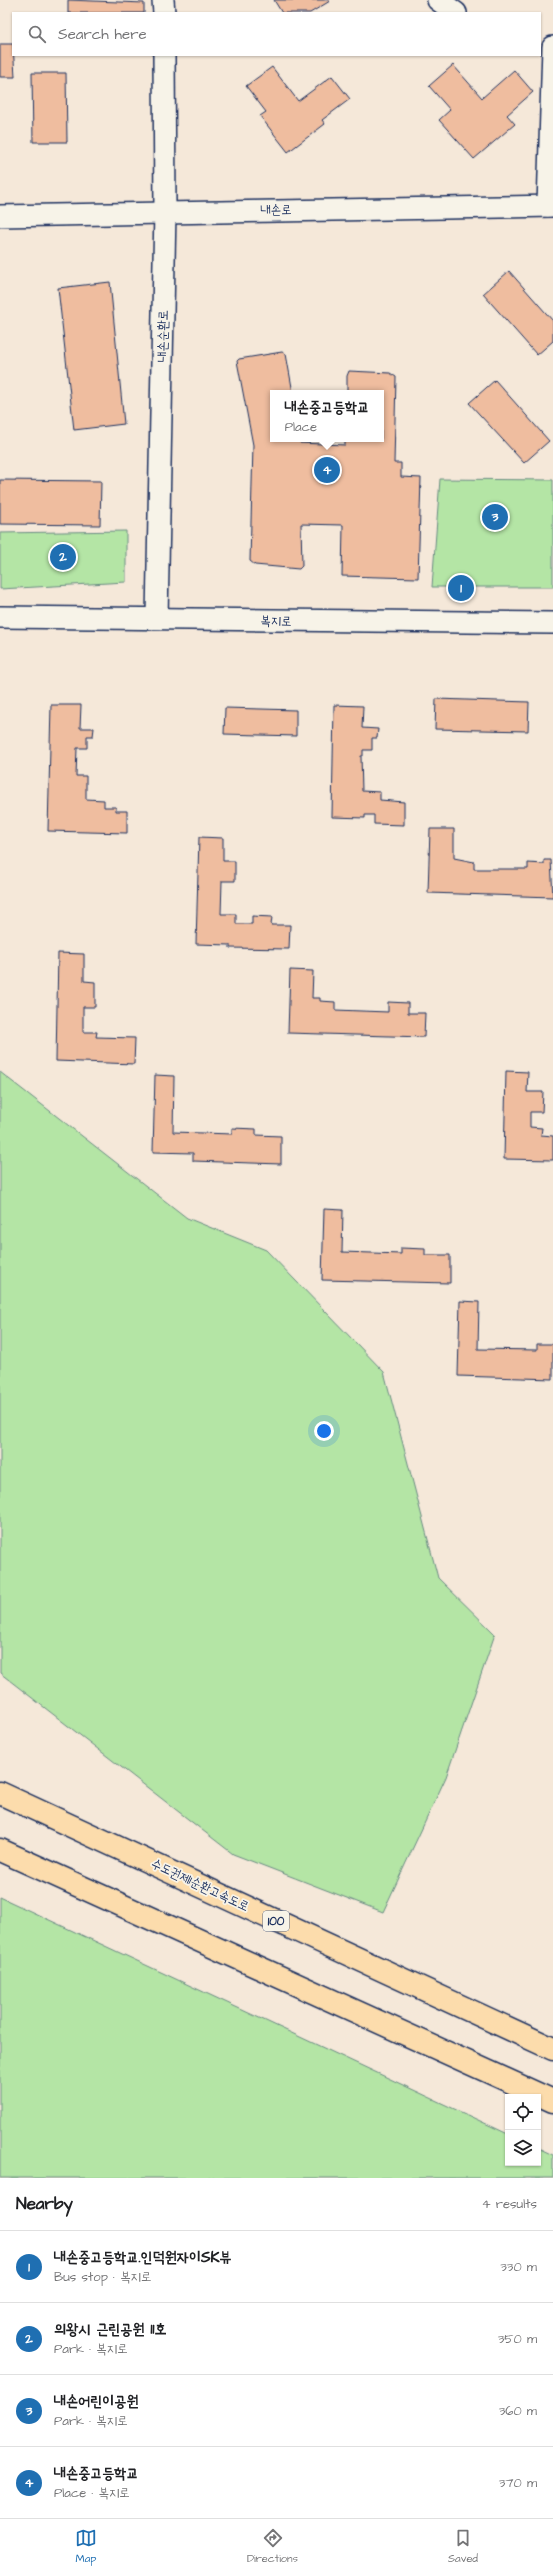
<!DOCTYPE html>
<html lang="en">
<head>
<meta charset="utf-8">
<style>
	body { margin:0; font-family:"Architects Daughter","Poor Story",sans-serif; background:#f6f6f6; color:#202124 }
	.controls { position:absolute; right:12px; bottom:12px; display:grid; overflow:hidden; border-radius:0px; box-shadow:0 1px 3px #0004 }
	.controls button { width:36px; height:36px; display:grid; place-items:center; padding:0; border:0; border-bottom:1px solid #e0e0e0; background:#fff; color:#202124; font:20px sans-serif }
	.you { position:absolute; left:324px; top:1431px; width:14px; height:14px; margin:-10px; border:3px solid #fff; border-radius:50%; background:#1a73e8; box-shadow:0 0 0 6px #1a73e833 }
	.badge { display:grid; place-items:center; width:26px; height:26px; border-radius:50%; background:#1f6fb2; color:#fff; font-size:13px; font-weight:700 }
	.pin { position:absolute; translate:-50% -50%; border:2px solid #fff; box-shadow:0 1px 4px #0006 }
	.popup { position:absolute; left:270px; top:390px; width:114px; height:52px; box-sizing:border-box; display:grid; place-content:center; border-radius:0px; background:#fff; filter:drop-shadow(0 1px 3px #0005); font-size:13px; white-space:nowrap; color:#757577 }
	.popup b { font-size:15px; color:#202124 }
	.popup::after { content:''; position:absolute; left:50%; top:100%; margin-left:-8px; border:8px solid transparent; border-top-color:#fff }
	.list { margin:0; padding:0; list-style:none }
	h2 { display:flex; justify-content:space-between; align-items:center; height:52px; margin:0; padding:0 16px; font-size:17px }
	h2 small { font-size:13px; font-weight:400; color:#757577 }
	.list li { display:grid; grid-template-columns:26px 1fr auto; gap:12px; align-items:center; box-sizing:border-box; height:72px; padding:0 16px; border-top:1px solid #e0e0e0 }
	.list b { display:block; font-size:15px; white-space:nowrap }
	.list p { margin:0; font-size:13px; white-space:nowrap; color:#757577 }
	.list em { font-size:13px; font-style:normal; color:#757577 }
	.icon { flex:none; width:22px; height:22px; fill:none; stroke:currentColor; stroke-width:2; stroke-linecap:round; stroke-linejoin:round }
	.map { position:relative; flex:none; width:553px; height:2178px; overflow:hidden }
	.search { position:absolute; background:#fff; box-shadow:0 1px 3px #0004; left:12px; right:12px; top:12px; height:44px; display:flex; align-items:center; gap:10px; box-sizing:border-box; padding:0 14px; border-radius:0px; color:#757577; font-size:15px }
	.sheet { height:340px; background:#fff }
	nav { display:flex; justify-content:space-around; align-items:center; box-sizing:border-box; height:56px; border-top:1px solid #e0e0e0; background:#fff; font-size:11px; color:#757577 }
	nav a { display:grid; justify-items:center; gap:2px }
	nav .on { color:#1f6fb2 }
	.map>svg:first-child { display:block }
	.green { fill:#b4e5a5; stroke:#688a82 }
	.building { fill:#efbd9f; stroke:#1b2f5e }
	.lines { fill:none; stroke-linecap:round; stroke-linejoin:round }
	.minor-casing { stroke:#1b2f5e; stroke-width:24 }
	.highway-casing { stroke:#1b2f5e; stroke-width:25 }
	.minor { stroke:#f7f3e8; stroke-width:21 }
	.highway { stroke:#fcdcac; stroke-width:22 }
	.labels { text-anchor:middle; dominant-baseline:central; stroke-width:3.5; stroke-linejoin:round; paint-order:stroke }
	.shield { fill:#f7f3e8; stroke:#5d6a87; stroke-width:1 }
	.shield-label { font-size:12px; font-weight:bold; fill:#1b2f5e }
	.street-label { font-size:13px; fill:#1b2f5e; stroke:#f7f3e8 }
</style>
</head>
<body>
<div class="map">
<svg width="553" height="2178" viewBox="0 0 553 2178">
	<rect width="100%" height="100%" fill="#f5e8d9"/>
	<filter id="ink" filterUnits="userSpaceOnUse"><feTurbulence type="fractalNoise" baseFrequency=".025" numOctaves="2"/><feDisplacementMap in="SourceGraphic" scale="8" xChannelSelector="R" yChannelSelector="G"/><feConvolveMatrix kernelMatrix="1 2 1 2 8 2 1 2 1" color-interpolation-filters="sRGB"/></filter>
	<g filter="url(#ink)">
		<g class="green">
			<path d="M440 479 553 480V587H432Z"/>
			<path d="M126 531V582L0 589V533Z"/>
			<path d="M0 1072 187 1218 266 1250 384 1372 438 1578 495 1634 446 1777 383 1912 233 1854 0 1673Z"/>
			<path d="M0 1897 508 2134V2163H538V2148L553 2155V2178H0Z"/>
		</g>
		<g class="building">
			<path d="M68 0 144 3V13H68Z"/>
			<path d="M274 0H329L330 1 310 13H282Z"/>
			<path d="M0 44H13L15 77H0Z"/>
			<path d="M453 65 482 98 514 70 533 92 507 115 515 124 474 159 439 120 450 110 429 86Z"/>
			<path d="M272 67 298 101 332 76 350 99 322 120 325 124 288 152 260 116 266 112 246 86Z"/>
			<path d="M32 73H66L67 142H33Z"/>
			<path d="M509 271 553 321V341L537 355 483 294Z"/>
			<path d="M110 282 124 424 74 430 58 288Z"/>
			<path d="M282 352 286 354 293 393H273V439H300V443L345 445V439H381V393H347V376L349 371 390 373 396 377 394 463H401V477L421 478 418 578 342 576 343 525 301 524 302 566 299 569 255 565 250 561 253 445 237 361 239 359Z"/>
			<path d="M495 380 549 441 524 463 469 403Z"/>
			<path d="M0 480 101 481 100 525 0 524Z"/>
			<path d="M436 699 529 702 528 731 435 729Z"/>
			<path d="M51 705H81L80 728H94L93 736H87V748H77L76 776H86V799L104 800V807H116V811H127V833L48 831Z"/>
			<path d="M334 705 363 706 362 728 378 729 377 738H372V750H363V756H361L362 791 380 792V800L404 802V825L374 824V815H365V818L332 817Z"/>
			<path d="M225 708 296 710V736L224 734Z"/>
			<path d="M430 829H454V858L474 862V869H528V863L544 864V860H551L553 897 428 893Z"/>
			<path d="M199 837 223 838V861H235V881H222L221 914H236V924H252V916L272 917 271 925H290L289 949 230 948V945L196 944Z"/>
			<path d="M58 953 84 954V981L95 982V1007H83V1032H97L96 1037 135 1038 134 1064 56 1061Z"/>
			<path d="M290 970 313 971 312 998H320V1001L335 1002V1010L388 1012V1002L408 1003V1013H425L424 1037 288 1033Z"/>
			<path d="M506 1071 528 1072 527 1092H543L542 1112H530V1127L542 1128 541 1135 553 1136V1160L504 1159Z"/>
			<path d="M155 1075 174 1076 173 1132 232 1134V1128L256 1129V1135L281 1136V1164L193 1161V1153L153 1152Z"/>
			<path d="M324 1209 343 1210 342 1252 401 1254V1248L425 1249V1255H450V1283L322 1280Z"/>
			<path d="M460 1301 479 1302 478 1349 537 1350V1344H553V1379L458 1376Z"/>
		</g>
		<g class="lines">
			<g class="minor-casing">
				<g id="minor">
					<path d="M163 0 164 13"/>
					<path d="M438 0 456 13"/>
					<path d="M548 206 553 47"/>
					<path d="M0 216 553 206"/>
					<path d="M0 617 553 623"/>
					<path d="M157 617 165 211 164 55"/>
				</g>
			</g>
			<g class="highway-casing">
				<g id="highway">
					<path d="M0 1793 553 2049"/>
					<path d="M0 1850 553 2101"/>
				</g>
			</g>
			<use href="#minor" class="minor"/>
			<use href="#highway" class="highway"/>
		</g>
	</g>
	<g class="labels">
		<rect class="shield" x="263" y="1911" width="26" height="20" rx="3"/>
		<g class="shield-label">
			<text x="276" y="1921">100</text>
		</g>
		<g class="street-label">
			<text transform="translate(276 210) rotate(-1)">내손로</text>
			<text transform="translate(163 336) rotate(-89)">내손순환로</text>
			<text transform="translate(276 621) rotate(2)">복지로</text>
			<text transform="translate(200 1885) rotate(25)">수도권제1순환고속도로</text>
		</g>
	</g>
</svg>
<div class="controls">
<button><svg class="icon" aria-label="locate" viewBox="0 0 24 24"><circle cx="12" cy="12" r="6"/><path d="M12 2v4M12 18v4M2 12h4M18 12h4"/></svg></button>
<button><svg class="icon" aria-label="layers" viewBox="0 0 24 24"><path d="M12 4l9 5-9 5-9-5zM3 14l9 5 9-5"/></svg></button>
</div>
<div class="you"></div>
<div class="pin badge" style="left:461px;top:588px">1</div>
<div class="pin badge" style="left:63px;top:557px">2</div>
<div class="pin badge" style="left:495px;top:517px">3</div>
<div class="pin badge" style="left:327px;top:470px">4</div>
<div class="popup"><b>내손중고등학교</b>Place</div>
<div class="search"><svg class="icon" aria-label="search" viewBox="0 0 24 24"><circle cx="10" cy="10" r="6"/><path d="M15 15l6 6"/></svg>Search here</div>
</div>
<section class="sheet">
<h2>Nearby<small>4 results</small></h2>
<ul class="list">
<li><span class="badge">1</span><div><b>내손중고등학교.인덕원자이SK뷰</b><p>Bus stop · 복지로</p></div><em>330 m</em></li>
<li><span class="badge">2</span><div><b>의왕시 근린공원 11호</b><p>Park · 복지로</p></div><em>350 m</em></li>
<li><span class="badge">3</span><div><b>내손어린이공원</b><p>Park · 복지로</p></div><em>360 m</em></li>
<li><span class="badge">4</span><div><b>내손중고등학교</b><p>Place · 복지로</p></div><em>370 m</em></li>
</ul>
</section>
<nav>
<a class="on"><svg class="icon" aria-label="map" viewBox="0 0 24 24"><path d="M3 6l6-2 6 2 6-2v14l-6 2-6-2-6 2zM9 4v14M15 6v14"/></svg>Map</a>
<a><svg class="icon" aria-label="directions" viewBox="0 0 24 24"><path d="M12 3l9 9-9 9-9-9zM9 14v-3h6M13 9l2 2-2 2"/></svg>Directions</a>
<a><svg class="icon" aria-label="saved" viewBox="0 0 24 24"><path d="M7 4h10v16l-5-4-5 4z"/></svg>Saved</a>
</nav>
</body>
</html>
